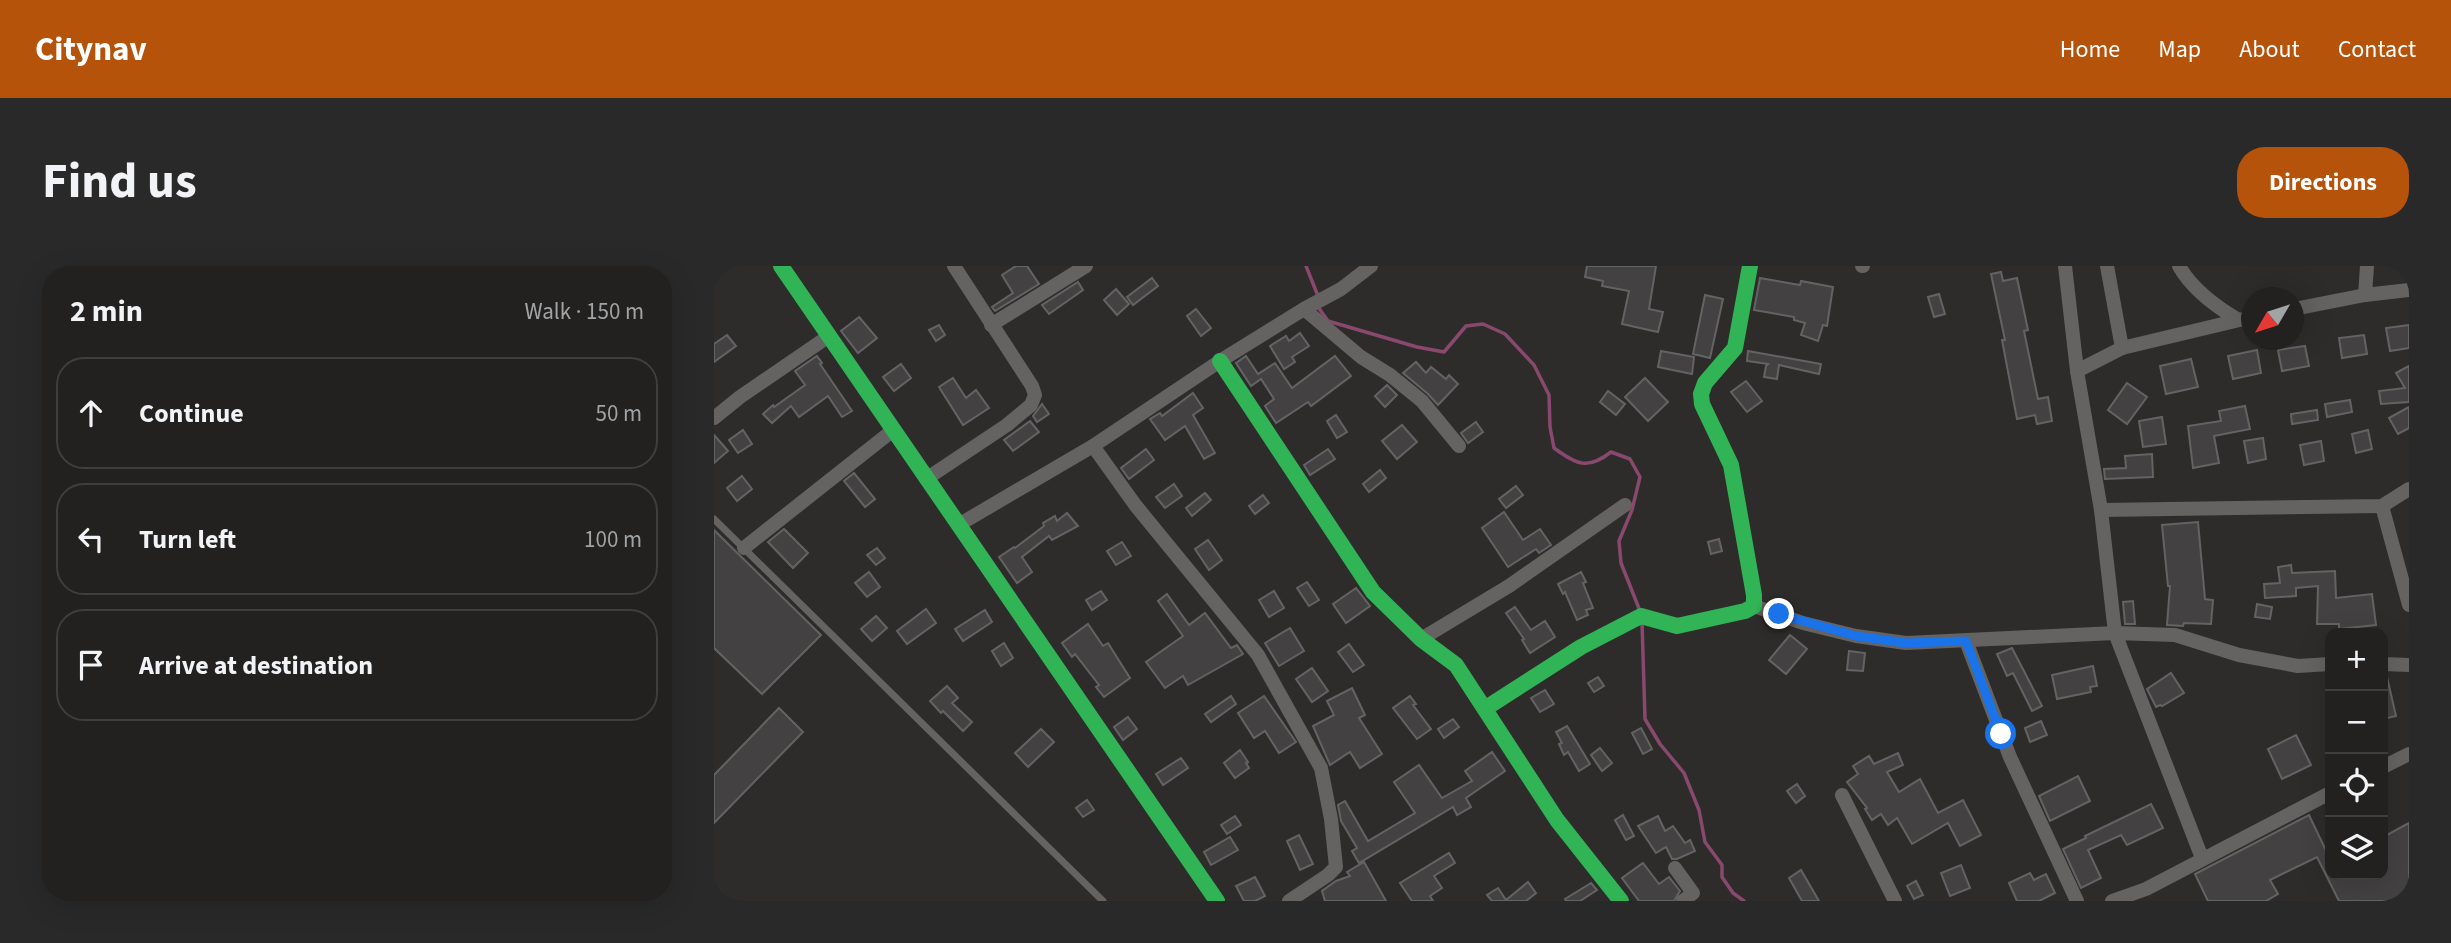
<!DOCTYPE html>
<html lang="en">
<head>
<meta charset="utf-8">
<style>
	body { margin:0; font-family:"Source Sans 3",sans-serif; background:#2a2929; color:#f1f3f6 }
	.controls { position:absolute; right:21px; bottom:21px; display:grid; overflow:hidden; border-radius:14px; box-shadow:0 7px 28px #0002 }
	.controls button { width:63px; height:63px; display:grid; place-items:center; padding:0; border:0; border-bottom:2px solid #3f3e3e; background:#222120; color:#f1f3f6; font:35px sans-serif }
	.compass { position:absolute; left:1527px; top:21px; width:63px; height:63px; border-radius:50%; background:#222120; box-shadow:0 7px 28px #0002; rotate:231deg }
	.stop { position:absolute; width:21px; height:21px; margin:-16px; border:5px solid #1a73e8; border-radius:50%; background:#fff }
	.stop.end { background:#1a73e8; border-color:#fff; box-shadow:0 2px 7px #0008 }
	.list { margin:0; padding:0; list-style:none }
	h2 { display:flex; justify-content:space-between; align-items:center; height:91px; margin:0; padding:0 28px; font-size:30px }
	h2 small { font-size:23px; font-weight:400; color:#a2a3a5 }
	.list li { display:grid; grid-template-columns:46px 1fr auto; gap:21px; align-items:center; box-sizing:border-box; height:112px; margin:0 14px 14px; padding:0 14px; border:2px solid #3f3e3e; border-radius:28px }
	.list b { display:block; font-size:26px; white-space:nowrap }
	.list em { font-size:23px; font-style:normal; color:#a2a3a5 }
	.icon { flex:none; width:38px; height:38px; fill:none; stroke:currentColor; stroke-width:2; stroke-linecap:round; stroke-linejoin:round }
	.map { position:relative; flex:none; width:1695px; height:635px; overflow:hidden; border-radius:28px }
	header { display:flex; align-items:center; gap:42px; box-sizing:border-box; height:98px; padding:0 35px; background:#b45309; color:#fff }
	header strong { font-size:33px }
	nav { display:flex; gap:38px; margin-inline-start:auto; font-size:24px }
	.intro { display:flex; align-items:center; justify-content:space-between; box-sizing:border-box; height:168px; padding:0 42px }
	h1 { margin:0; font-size:49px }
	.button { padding:18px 32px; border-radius:28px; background:#b45309; color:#fff; font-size:24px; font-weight:700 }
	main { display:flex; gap:42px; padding:0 42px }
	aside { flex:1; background:#222120; border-radius:28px; box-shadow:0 7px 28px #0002 }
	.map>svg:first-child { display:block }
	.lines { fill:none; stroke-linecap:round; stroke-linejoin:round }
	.stream { stroke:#89486d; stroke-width:3.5 }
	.building { fill:#434141; stroke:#646363; stroke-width:2 }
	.lane { stroke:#646362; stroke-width:7 }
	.street { stroke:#646362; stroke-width:14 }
	.fast { stroke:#30b455; stroke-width:16 }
	.route { stroke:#1a73e8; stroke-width:9 }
</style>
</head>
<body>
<header>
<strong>Citynav</strong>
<nav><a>Home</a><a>Map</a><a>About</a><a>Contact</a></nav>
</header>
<div class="intro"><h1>Find us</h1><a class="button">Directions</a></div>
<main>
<aside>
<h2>2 min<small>Walk · 150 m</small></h2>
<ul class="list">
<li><svg class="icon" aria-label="ahead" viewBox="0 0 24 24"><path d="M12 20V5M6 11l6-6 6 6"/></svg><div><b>Continue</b></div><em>50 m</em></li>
<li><svg class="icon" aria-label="left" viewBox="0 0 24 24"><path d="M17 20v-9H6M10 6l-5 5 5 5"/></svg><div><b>Turn left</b></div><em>100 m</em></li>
<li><svg class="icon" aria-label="arrive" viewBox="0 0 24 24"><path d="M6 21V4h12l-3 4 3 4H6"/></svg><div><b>Arrive at destination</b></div></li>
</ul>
</aside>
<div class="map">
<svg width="1695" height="635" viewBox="0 0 1695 635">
	<rect width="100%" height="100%" fill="#2e2c2b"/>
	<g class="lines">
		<g class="stream">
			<path d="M592 0 604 30"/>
			<path d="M604 41 614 55 703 81 730 86 752 60 769 58 791 68 820 99 835 129 836 161 840 182C863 199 874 204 897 186L916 193 926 211 918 244 905 275 907 297 926 345"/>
			<path d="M928 356 931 453 946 478 970 507 985 544 991 576 1008 599V611L1019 627 1030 635"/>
		</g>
	</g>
	<g class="building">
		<path d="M302 0H313L325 18 281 45 278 41 299 27 288 9Z"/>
		<path d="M873 0H942L935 43 949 46 944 66 908 58 915 25 888 20 889 15 871 11Z"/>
		<path d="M1287 6 1289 15 1303 12 1314 64 1310 65 1324 133 1334 131 1338 155 1323 158 1321 149 1303 153 1288 74H1291L1277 8Z"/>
		<path d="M438 12 444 20 419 39 413 31Z"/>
		<path d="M1046 12 1086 19 1087 15 1119 21 1113 60 1109 59 1104 75 1087 69 1091 57 1080 54V51L1040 44Z"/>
		<path d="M364 16 369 24 335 48 328 39Z"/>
		<path d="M402 23 415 38 403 49 390 34Z"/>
		<path d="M1225 28 1231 48 1220 51 1214 31Z"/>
		<path d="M991 29 1009 33 996 92 979 88Z"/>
		<path d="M482 43 497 62 487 70 473 50Z"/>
		<path d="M145 51 163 72 144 87 127 65Z"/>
		<path d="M225 59 231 69 222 75 215 64Z"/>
		<path d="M1695 59V82L1676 85 1672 62Z"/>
		<path d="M586 67 595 80 578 91 581 96 570 103 556 80 572 70 575 75Z"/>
		<path d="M13 69 22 80 0 96V78Z"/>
		<path d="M1650 69 1653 88 1628 92 1625 72Z"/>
		<path d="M1591 80 1595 100 1568 105 1564 84Z"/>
		<path d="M1543 84 1547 107 1519 113 1514 90Z"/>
		<path d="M947 85 980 91 978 108 944 101Z"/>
		<path d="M1034 85 1107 98 1105 108 1065 99 1063 113 1050 111 1052 100 1054 98 1033 95Z"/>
		<path d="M103 90 108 97 106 98 138 145 128 151 114 130 85 151 77 140 58 157 49 148 59 139 60 141 91 119 81 105Z"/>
		<path d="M532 90 544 108 561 97 578 122 621 90 637 110 597 140 594 136 562 157 551 140 560 133 547 113 537 120 522 97Z"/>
		<path d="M1477 93 1484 121 1452 128 1446 100Z"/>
		<path d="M702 96 712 107 717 101 732 113 735 109 744 118 724 139 714 128 689 107Z"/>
		<path d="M187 98 197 112 180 125 169 111Z"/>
		<path d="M1695 100V136L1667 138 1665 125 1691 122 1682 107Z"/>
		<path d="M239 112 252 132 262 124 275 142 249 159 225 121Z"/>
		<path d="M931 112 954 136 934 155 911 131Z"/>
		<path d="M1032 115 1048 135 1033 146 1017 126Z"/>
		<path d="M1413 117 1433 131 1413 158 1394 144Z"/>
		<path d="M673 119 683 129 671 141 661 130Z"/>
		<path d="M894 125 911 138 902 149 886 136Z"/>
		<path d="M479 127 489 142 479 149 501 187 490 193 471 160 451 174 436 153 446 147 448 150Z"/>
		<path d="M1636 134 1638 146 1613 151 1611 138Z"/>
		<path d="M328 138 335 148 323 156 319 150Z"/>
		<path d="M1531 140 1536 163 1500 170 1505 197 1479 202 1474 160 1507 155 1505 145Z"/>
		<path d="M1695 141V162L1684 168 1675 152Z"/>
		<path d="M1603 144 1604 154 1578 158 1577 148Z"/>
		<path d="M622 149 633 166 623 172 613 155Z"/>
		<path d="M1448 151 1452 178 1429 181 1425 155Z"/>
		<path d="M316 155 325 166 299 185 290 174Z"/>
		<path d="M762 156 769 166 754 177 747 167Z"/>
		<path d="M688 159 703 176 683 193 668 175Z"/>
		<path d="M29 164 38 178 24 187 15 174Z"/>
		<path d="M1654 164 1658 183 1642 187 1638 168Z"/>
		<path d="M0 169 14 185 0 197Z"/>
		<path d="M1549 172 1552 193 1534 197 1530 175Z"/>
		<path d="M1607 175 1610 195 1590 199 1586 179Z"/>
		<path d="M432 183 440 194 415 213 407 202Z"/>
		<path d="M614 183 621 193 596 209 590 199Z"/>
		<path d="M1438 188 1439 211 1391 213 1390 203 1412 202 1411 190Z"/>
		<path d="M666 204 672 212 655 226 649 218Z"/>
		<path d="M140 207 161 233 151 241 130 215Z"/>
		<path d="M28 210 38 223 23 235 13 222Z"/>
		<path d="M460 218 468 230 451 242 442 231Z"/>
		<path d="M802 220 809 229 792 242 785 233Z"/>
		<path d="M491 227 497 234 478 250 472 242Z"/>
		<path d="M549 229 555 237 541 248 535 240Z"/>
		<path d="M790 246 809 274 826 263 837 279 825 287 822 283 794 301 768 262Z"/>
		<path d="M353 247 364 260 338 274 335 270 308 291 318 306 303 317 285 291 300 281 301 282 330 260 329 257 341 250 343 255Z"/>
		<path d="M1484 256 1491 333 1499 334 1497 358 1470 357 1469 360 1453 359 1456 320H1454L1448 259Z"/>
		<path d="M70 263 94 287 79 302 54 276Z"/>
		<path d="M0 264 107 369 48 428 0 382Z"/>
		<path d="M1005 273 1008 285 997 288 994 276Z"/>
		<path d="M494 274 508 294 495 304 481 283Z"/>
		<path d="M408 276 417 290 402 299 393 285Z"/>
		<path d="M163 282 171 292 162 299 153 289Z"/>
		<path d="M1577 299 1578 307 1621 305 1622 332 1658 328 1662 359 1625 363V358H1603L1604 320 1582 322V330L1551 332 1550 318 1566 317 1564 301Z"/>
		<path d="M155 306 166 321 153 331 141 317Z"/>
		<path d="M867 306 872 316 869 317 879 342 872 344 874 349 863 354 851 326 849 328 844 318Z"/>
		<path d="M593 316 605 334 595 340 583 322Z"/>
		<path d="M642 322 656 340 632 357 619 338Z"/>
		<path d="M387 325 393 334 378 344 372 334Z"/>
		<path d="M560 325 570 342 555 351 545 334Z"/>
		<path d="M453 328 475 359 491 347 517 382 523 379 529 388 474 419 469 410 451 422 432 396 469 370 444 335Z"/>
		<path d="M1419 335 1421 358H1411L1409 336Z"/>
		<path d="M1543 338 1558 341 1556 353 1541 351Z"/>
		<path d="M801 341 817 364 831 355 841 371 816 387 808 374 810 373 792 347Z"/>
		<path d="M212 343 222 357 193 378 183 365Z"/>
		<path d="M271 344 278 356 249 375 241 363Z"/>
		<path d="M162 350 173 362 158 375 147 363Z"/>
		<path d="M374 358 389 380 394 377 416 412 390 431 382 421 385 419 361 388 358 391 348 377Z"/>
		<path d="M576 362 590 385 565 400 551 377Z"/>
		<path d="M1076 369 1093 383 1072 408 1055 394Z"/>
		<path d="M290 377 299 392 287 400 278 385Z"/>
		<path d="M635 378 650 399 639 406 624 386Z"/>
		<path d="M1298 382 1328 440 1318 445 1299 407 1293 410 1283 388Z"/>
		<path d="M1135 385 1151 387 1149 405 1133 404Z"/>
		<path d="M1379 400 1383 420 1376 421 1377 426 1343 433 1338 409Z"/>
		<path d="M598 402 614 425 598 436 582 413Z"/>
		<path d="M1457 407 1470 427 1448 440 1446 439 1442 441 1433 423Z"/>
		<path d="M884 411 890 420 880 426 874 417Z"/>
		<path d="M1669 411H1673L1682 450 1669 453Z"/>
		<path d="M233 420 244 432 238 437 258 456 249 465 229 445 227 447 216 435Z"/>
		<path d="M638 422 651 449 645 452 668 488 646 502 636 486 616 499 599 460 620 449 613 435Z"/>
		<path d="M831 424 840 438 826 446 817 432Z"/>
		<path d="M517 430 522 438 497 456 491 448Z"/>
		<path d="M550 430 582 476 565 487 551 465 540 472 524 447Z"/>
		<path d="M696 430 702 438 699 439 717 463 703 473 679 442Z"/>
		<path d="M65 442 89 466 0 557V509Z"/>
		<path d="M414 451 423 463 409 474 400 461Z"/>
		<path d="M739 453 745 461 730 472 724 463Z"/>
		<path d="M1327 455 1333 469 1316 476 1311 462Z"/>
		<path d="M853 460 876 498 865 505 854 486 850 489 845 478 848 477 842 466Z"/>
		<path d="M927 462 938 483 929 488 918 467Z"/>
		<path d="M327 463 340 476 314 501 301 487Z"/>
		<path d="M1582 469 1597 499 1568 513 1554 483Z"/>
		<path d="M886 482 898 497 888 505 877 489Z"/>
		<path d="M526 484 534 496 532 497 535 502 521 512 510 497Z"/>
		<path d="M778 486 791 505 752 532 757 541 743 549 739 541 645 597 638 585 643 582 627 555 624 539 631 535 654 575 701 547 680 516 705 499 728 532 758 515 751 505Z"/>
		<path d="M1184 487 1189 499 1173 506 1185 526 1206 513 1224 547 1249 534 1267 569 1246 580 1234 557 1198 578 1183 552 1174 559 1167 548 1158 554 1151 543 1153 542 1133 516 1144 508 1139 500 1155 490 1160 498Z"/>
		<path d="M467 492 474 502 449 519 442 508Z"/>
		<path d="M1364 510 1376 535 1336 555 1325 530Z"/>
		<path d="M1083 518 1091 530 1082 537 1073 525Z"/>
		<path d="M373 534 380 544 369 551 362 542Z"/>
		<path d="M1437 538 1449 562 1413 579 1407 569 1374 584 1387 612 1367 622 1349 583 1372 572 1371 570Z"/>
		<path d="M909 549 920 570 912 574 901 554Z"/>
		<path d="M1595 549 1616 593V609H1669V571L1695 557V635H1625L1603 591 1556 614 1564 628 1552 635H1494L1481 608Z"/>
		<path d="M521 550 527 559 513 568 507 559Z"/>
		<path d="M944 550 951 565 959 560 971 577 976 574 981 585 963 593H958L952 581 942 587 924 560Z"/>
		<path d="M585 569 599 598 586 604 573 575Z"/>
		<path d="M516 571 524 584 497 599 490 586Z"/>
		<path d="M735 587 741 597 720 610 728 622 716 630 719 635H698L686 617Z"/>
		<path d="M650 596 672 635H611L608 625 622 615 636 610 633 606Z"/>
		<path d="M929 597 945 618 955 611 966 625 960 635H925L908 612Z"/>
		<path d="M1247 599 1256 622 1236 630 1227 607Z"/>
		<path d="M1087 604 1105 635H1088L1075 612Z"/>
		<path d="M1316 607 1320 614 1332 608 1341 627 1325 635H1303L1295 617Z"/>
		<path d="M541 611 551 630 541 635H530L522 620Z"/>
		<path d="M1202 615 1209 629 1200 633 1193 620Z"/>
		<path d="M814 616 822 627 812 635H778L773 629 784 622 792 634Z"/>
		<path d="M877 617 883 624 866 635H852L851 633Z"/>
	</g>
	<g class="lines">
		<path class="lane" d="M0 253 389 635"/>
		<g class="street">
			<path d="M1148 0H1149"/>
			<path d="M1351 0 1363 105 1387 244 1668 240 1695 223"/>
			<path d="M1393 0 1408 82"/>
			<path d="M1465 0C1478 23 1501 40 1523 53"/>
			<path d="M1651 29 1653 0"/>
			<path d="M590 43 647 91 676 109 708 135 745 180"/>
			<path d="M1580 43 1651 29 1695 24"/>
			<path d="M277 59 372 0"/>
			<path d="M1363 105 1408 82 1538 51"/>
			<path d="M0 152 26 131 115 70"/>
			<path d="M379 180 422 240 544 389 607 502 617 553 622 601 614 609 575 635"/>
			<path d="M212 213 293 159 317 139 321 129 318 120 240 0"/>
			<path d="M1668 240 1695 339"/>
			<path d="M246 258 379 180 506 95 590 43 627 23 657 0"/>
			<path d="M30 282 178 165"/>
			<path d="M1040 340 1089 357 1142 370 1192 377 1401 367 1387 244"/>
			<path d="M707 373 795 320 911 239"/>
			<path d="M1252 375 1296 491 1363 635"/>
			<path d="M1669 398 1695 399"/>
			<path d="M1669 501 1695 488"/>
			<path d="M1128 529 1181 635"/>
			<path d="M1488 592 1401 367 1461 369 1525 389 1584 400 1616 398"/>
			<path d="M961 602 979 627 969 635"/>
			<path d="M1398 635 1432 623 1616 527"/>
		</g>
		<g class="fast">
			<path d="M67 0 503 635"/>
			<path d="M506 95 659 326 707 373 742 399 843 554 907 635"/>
			<path d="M772 442 867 381 927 350 963 360 1031 345 1040 340V329L1017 199 988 138 987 128 991 117 1021 82 1036 0"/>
		</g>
	</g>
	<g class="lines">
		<path class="route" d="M1065 348 1142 370 1192 377 1252 375 1287 468"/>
	</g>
</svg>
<div class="controls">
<button>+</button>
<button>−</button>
<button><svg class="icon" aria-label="locate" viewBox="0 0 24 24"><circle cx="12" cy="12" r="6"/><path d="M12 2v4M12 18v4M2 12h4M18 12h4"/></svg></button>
<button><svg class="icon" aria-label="layers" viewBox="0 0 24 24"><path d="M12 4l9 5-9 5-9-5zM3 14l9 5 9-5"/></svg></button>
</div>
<svg class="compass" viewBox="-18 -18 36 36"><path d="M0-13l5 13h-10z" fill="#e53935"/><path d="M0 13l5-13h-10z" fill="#a2a3a5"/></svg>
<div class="stop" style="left:1287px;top:468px"></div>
<div class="stop end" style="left:1065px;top:348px"></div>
</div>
</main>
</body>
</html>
